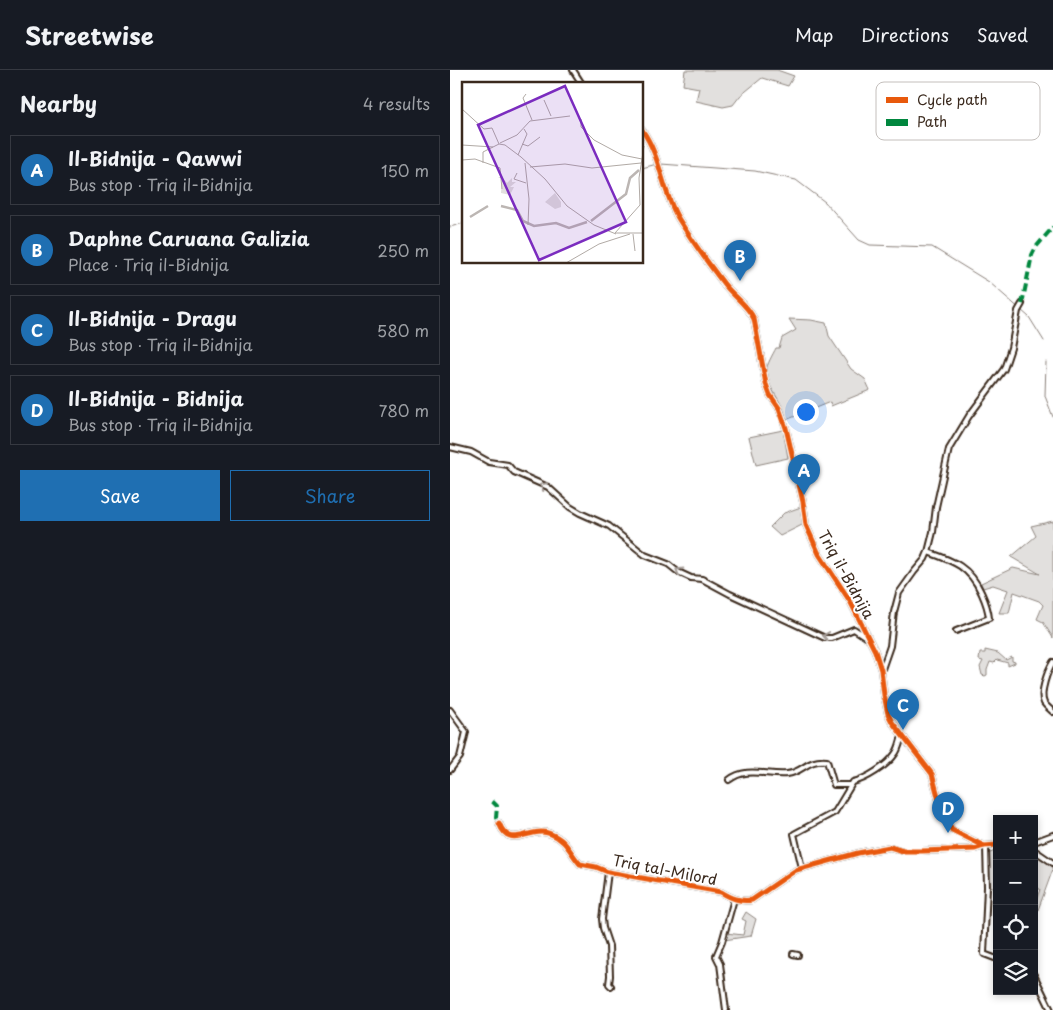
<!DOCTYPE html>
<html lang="en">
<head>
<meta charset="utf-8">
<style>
	body { margin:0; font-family:"Playpen Sans",sans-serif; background:#242831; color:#f1f3f6 }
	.controls { position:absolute; right:15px; bottom:15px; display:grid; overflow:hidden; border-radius:0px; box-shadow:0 2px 8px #0003 }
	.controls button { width:45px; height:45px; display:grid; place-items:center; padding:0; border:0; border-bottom:1px solid #363941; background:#171b24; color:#f1f3f6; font:25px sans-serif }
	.you { position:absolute; left:355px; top:341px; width:18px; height:18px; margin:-12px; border:4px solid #fff; border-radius:50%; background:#1a73e8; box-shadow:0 0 0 8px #1a73e833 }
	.badge { display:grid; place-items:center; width:32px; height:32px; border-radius:50%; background:#1f6fb2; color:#fff; font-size:16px; font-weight:700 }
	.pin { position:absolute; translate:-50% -41px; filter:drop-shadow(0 1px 2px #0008) }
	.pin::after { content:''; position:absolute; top:26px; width:18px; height:15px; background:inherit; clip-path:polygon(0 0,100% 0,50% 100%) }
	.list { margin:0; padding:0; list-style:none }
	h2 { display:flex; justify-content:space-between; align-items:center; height:65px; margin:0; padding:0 20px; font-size:21px }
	h2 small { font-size:16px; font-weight:400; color:#9ea1a6 }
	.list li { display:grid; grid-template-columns:32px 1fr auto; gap:15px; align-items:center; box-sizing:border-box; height:70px; margin:0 10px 10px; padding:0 10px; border:1px solid #363941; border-radius:0px }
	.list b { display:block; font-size:19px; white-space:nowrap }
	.list p { margin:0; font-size:16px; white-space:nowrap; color:#9ea1a6 }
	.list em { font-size:16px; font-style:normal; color:#9ea1a6 }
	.actions { display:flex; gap:10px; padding:15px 20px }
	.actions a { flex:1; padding:11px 0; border:1px solid #1f6fb2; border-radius:0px; text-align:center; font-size:18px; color:#1f6fb2 }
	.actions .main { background:#1f6fb2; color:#fff }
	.icon { flex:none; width:28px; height:28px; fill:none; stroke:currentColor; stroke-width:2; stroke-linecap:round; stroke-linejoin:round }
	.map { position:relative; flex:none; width:603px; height:940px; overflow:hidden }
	header { display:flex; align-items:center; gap:30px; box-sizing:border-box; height:70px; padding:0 25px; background:#171b24; border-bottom:1px solid #363941 }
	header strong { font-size:24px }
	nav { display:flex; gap:28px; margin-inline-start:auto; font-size:18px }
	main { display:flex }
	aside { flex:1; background:#171b24 }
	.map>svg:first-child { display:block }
	.green { fill:#e2e0de; stroke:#8e857e }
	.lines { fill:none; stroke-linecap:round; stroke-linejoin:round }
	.stream { stroke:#887e77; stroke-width:1 }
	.minor-casing { stroke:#3b2a1e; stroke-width:8 }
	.minor { stroke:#fff; stroke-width:4 }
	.quiet { stroke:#00873e; stroke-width:4; stroke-dasharray:8 4; stroke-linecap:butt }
	.cycleway-casing { stroke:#fff; stroke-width:8 }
	.cycleway { stroke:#e8590c; stroke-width:5 }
	.oneway { stroke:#a79f9a }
	.labels { text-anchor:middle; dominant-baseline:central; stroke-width:4; stroke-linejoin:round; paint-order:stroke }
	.street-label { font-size:15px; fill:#3b2a1e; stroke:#fff }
	.inset-river { fill:none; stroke:#bcb6b3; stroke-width:2.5 }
	.inset-road { fill:none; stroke:#b1aaa5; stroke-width:1 }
	.view { fill:#7b2cbf; fill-opacity:0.15; stroke:#7b2cbf; stroke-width:2.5 }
	.inset-edge { fill:none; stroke:#3b2a1e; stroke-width:2.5 }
	.key { fill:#fff; stroke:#c4bfbc; stroke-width:1 }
	.key-label { font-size:14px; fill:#3b2a1e }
</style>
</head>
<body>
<header>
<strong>Streetwise</strong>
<nav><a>Map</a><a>Directions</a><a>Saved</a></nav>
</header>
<main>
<aside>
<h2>Nearby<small>4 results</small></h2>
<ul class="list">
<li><span class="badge">A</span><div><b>Il-Bidnija - Qawwi</b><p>Bus stop · Triq il-Bidnija</p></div><em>150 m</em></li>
<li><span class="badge">B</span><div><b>Daphne Caruana Galizia</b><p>Place · Triq il-Bidnija</p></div><em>250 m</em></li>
<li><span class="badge">C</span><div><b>Il-Bidnija - Dragu</b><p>Bus stop · Triq il-Bidnija</p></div><em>580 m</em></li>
<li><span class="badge">D</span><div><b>Il-Bidnija - Bidnija</b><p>Bus stop · Triq il-Bidnija</p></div><em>780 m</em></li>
</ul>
<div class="actions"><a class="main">Save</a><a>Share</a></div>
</aside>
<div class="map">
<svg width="603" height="940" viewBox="0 0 603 940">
	<rect width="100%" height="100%" fill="#fff"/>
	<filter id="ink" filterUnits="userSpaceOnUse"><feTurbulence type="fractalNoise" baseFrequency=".02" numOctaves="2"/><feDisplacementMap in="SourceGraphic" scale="10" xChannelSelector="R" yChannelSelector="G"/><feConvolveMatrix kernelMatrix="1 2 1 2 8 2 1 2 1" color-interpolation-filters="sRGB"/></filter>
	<g filter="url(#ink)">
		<g class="green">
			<path d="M235 0H327L344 6 338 16 312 8 290 26 283 35 273 37 246 31 249 18 233 15Z"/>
			<path d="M339 249 361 250 376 253 379 266 401 299 415 309 420 320 381 336 380 332 336 350C335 332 315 316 316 301 317 294 323 284 326 278H329L332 268 346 260Z"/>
			<path d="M333 360 338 388 306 395 299 367Z"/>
			<path d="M351 437 354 454 330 466 320 457 334 443Z"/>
			<path d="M603 451V568L593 552 587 549 593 535 589 531 564 522 559 543H549L558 520 543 515 533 518 531 513 563 498 590 504 561 487 586 466 581 456Z"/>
			<path d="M535 580 548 583 556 590 562 587V591L565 592V593L558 596V593L547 590 544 593 540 592 537 600V605L535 606 532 605 530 597 533 591 529 590 530 583H535Z"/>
			<path d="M547 780V818L539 816 538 784Z"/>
			<path d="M584 782 603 795V799L584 851V838L590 819 584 816Z"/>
			<path d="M296 842 306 849 301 866 274 870 276 863 293 865 296 851 292 849Z"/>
		</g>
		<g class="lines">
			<g class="stream">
				<path d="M211 94 305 101 346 110 375 132 409 170 420 175 482 177 539 212 579 247 594 271"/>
				<path d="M192 98 207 94"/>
				<path d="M0 157 14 153"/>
				<path d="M596 292 595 326 603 347"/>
			</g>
			<g class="minor-casing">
				<g id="minor">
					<path d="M123 0 132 14"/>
					<path d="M192 60C211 86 212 121 228 148 242 171 258 193 274 214 284 227 297 234 304 249L316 314 320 325 329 338 336 358 353 432 356 455 369 484 400 531 425 581 431 600 434 625 438 644 442 652 482 704 493 745 502 760 534 776 547 775"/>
					<path d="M0 377 21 382 39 392 58 395 64 402 98 417 120 437 130 443 159 456 195 485 218 494 228 502 241 508 252 509 280 524 375 568H382L404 559 416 567"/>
					<path d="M478 482C503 491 519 496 531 522 535 531 538 537 539 548L506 561"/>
					<path d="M603 592C598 600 589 623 594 633 596 636 600 639 603 642"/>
					<path d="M432 599 440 576 444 542 449 523 464 502 475 489 478 482 483 462 486 437 499 379 519 346 554 299 561 278 568 241 572 234"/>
					<path d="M0 640 16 662 10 687 0 700"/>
					<path d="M279 710C296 696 317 706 337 704 354 702 356 689 377 691L384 715H400"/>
					<path d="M49 753C60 782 80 755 101 764 117 770 120 783 130 794L146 797 158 802 271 822C281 828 290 832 302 830L346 800 408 783 440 777 453 781H472L525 779 534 776"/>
					<path d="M584 772 603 765"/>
					<path d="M536 776 537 817 534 884 547 889"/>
					<path d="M584 780 603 793"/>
					<path d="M352 798 344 764 385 742 403 712C416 709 437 696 445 684 449 679 450 672 452 666"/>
					<path d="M158 802 152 849 153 858 159 876 160 906 159 914 161 916"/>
					<path d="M343 884 348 885"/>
					<path d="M584 905 601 940"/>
					<path d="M276 940 270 894 266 886 272 872 284 829"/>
				</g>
			</g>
			<use href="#minor" class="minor"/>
			<g class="quiet">
				<path d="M572 234 582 185 586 177 603 157"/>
				<path d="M42 731 47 736 46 748 49 753"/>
			</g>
			<g class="cycleway-casing">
				<g id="cycleway">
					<path d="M192 60C211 86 212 121 228 148 242 171 258 193 274 214 284 227 297 234 304 249L316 314 320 325 329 338 336 358 353 432 356 455 369 484 400 531 425 581 431 600 434 625 438 644 442 652 482 704 493 745 502 760 534 776 547 775"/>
					<path d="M49 753C60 782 80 755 101 764 117 770 120 783 130 794L146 797 158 802 271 822C281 828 290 832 302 830L346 800 408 783 440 777 453 781H472L525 779 534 776"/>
				</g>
			</g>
			<use href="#cycleway" class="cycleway"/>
		</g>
		<defs><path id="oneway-chevron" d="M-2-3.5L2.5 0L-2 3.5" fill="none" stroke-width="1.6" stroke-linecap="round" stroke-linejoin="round" transform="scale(1.25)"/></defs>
		<g class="oneway">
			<use href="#oneway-chevron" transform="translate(93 416) rotate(-154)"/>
			<use href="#oneway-chevron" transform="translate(229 501) rotate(-150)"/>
			<use href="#oneway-chevron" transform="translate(376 566) rotate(-171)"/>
		</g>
	</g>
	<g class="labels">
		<g class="street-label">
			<text transform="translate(397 504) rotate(61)">Triq il-Bidnija</text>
			<text transform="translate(215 799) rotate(11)">Triq tal-Milord</text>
		</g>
	</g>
	<g transform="translate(12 12)">
		<rect width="181" height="181" fill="#fff"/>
		<path d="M39 94 45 101 50 96V100H54L48 105H52L48 113 39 111 40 96H36ZM93 111 99 120V125L93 127 83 120Z" fill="#e2e0de"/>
		<path class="inset-river" d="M39 124 55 128 61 139 72 144 94 141 107 146 125 140M8 135 26 124M129 139 164 112 168 96 177 88"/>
		<path class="inset-road" d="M64 12 61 16 70 38M82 18 89 34M0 27 22 47 30 46 37 62M119 37V45L132 58 160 73 180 77M38 61 55 53 68 39 108 34M37 62 43 63 59 75 83 97 105 124 132 143 154 152M60 62 66 64 78 55M0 63 31 65M56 73 65 52 62 47M0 78 13 77 38 86 40 107M21 81V70L37 62M63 81 67 117 66 143M68 85 103 82 130 86 179 81M55 91 52 97 64 101M153 151 178 123 177 96 182 64M153 151H182M171 152 173 169M104 181 137 162 168 152"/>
		<path class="view" d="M103 4 164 140 77 178 16 43Z"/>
		<rect width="181" height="181" class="inset-edge"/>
	</g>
	<rect x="426" y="12" width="164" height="58" rx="8" class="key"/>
	<rect x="436" y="27" width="22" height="6" fill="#e8590c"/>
	<rect x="436" y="49" width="22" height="7" fill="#00873e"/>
	<g class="key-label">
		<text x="467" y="35">Cycle path</text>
		<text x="467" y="57">Path</text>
	</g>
</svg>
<div class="controls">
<button>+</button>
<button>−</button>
<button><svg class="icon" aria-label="locate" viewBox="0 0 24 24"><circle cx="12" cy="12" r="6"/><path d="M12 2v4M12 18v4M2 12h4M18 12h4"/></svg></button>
<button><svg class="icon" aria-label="layers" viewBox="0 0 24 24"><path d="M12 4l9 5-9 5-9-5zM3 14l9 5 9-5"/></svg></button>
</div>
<div class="you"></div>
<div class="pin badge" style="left:354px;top:425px">A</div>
<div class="pin badge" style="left:290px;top:211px">B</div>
<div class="pin badge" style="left:453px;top:660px">C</div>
<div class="pin badge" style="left:498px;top:763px">D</div>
</div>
</main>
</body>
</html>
